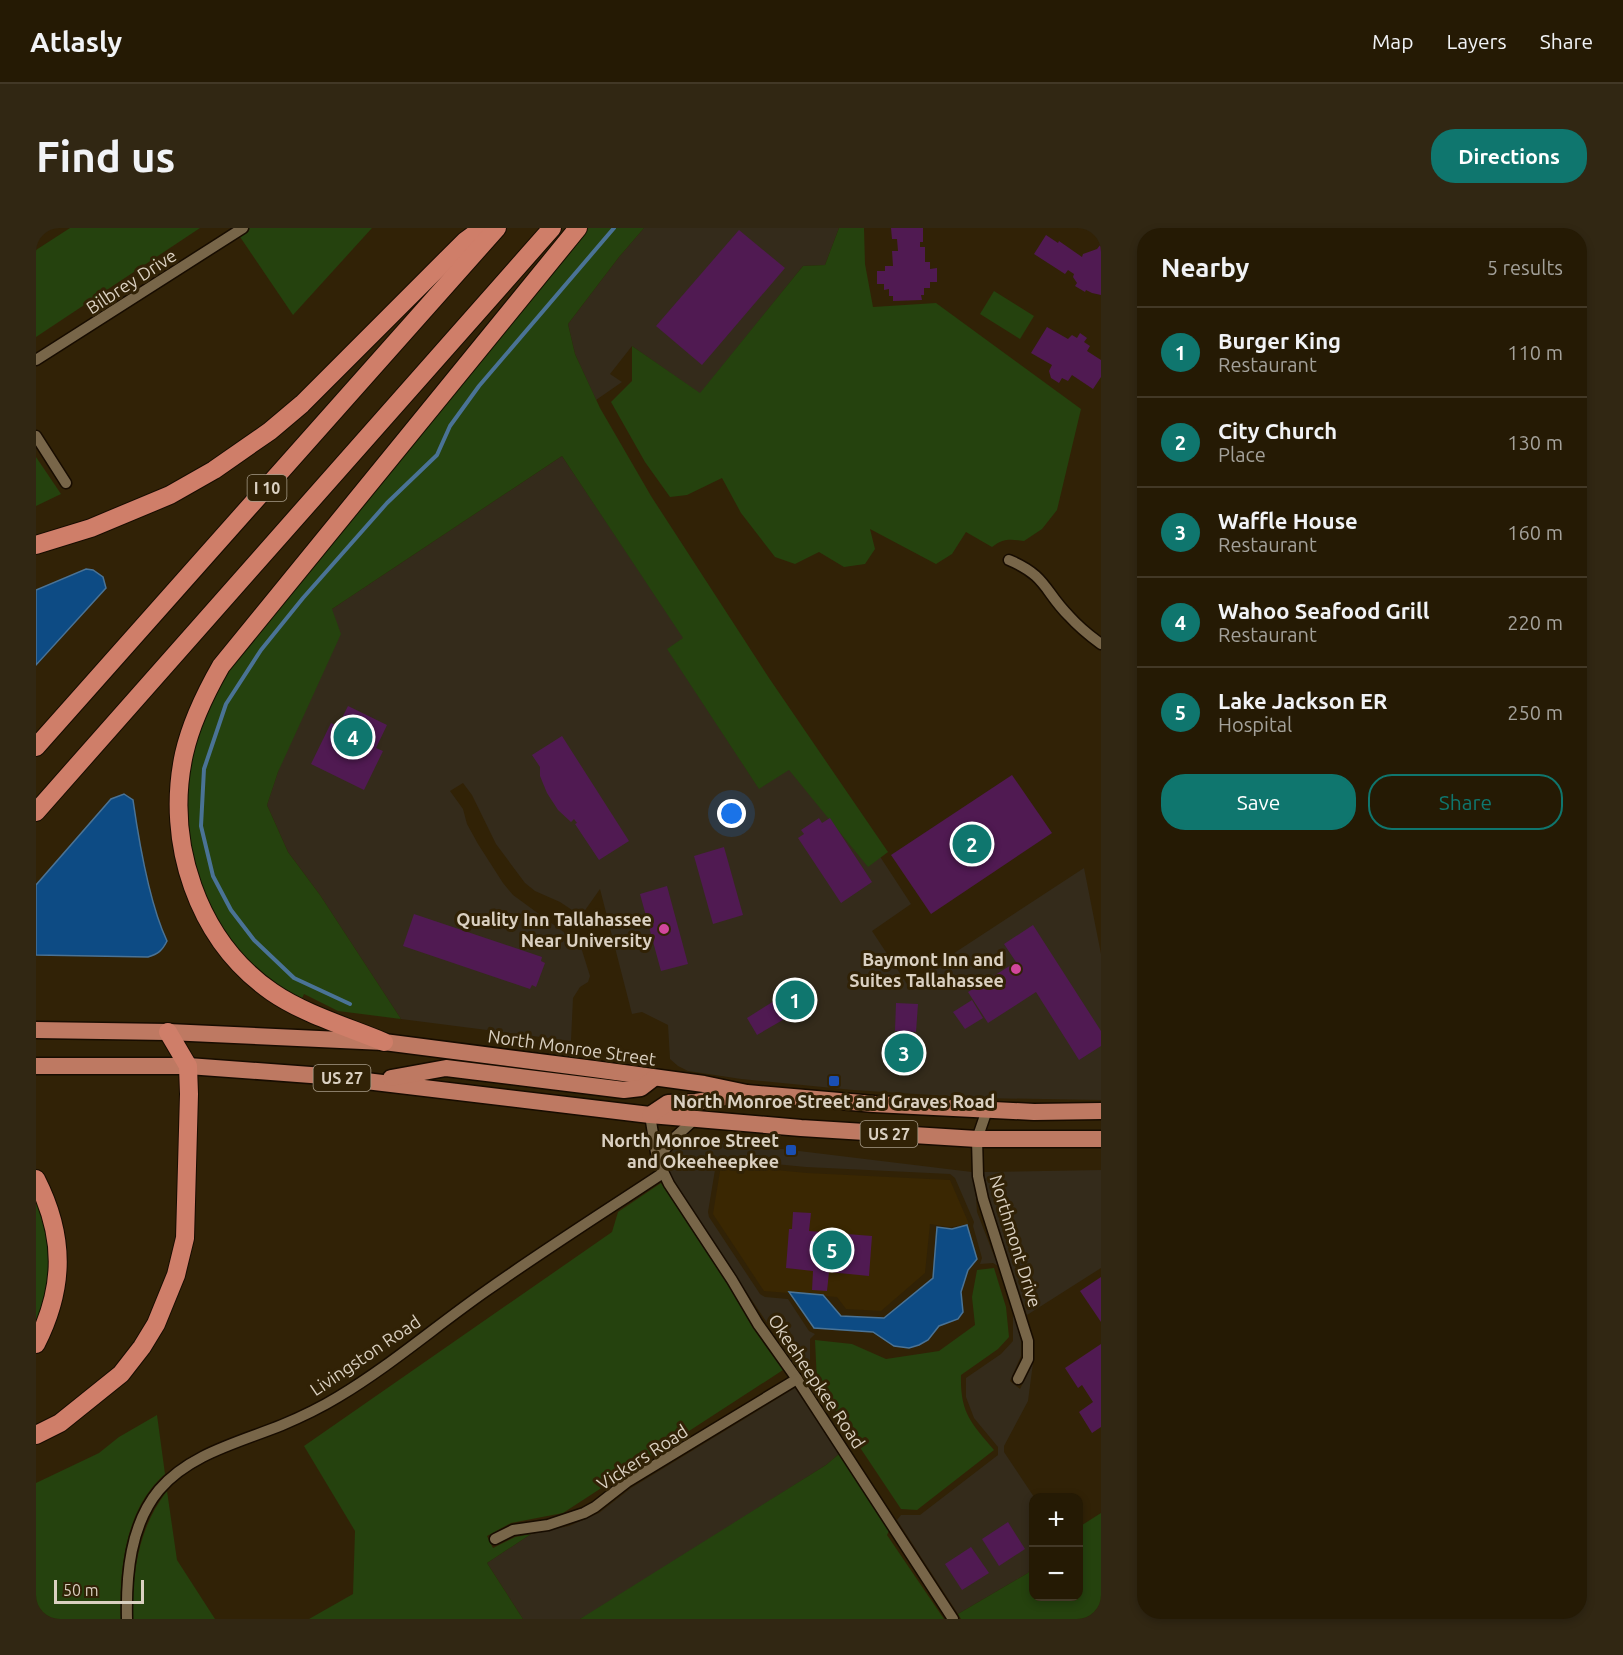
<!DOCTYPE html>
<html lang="en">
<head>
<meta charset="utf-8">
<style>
	body { margin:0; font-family:Ubuntu,sans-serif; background:#312713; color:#f1f3f6 }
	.controls { position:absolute; right:18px; bottom:18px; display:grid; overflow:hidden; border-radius:12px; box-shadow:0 3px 9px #0003 }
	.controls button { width:54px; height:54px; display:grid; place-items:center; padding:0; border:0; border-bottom:2px solid #423826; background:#251a04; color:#f1f3f6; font:30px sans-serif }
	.scale { position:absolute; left:18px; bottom:15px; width:90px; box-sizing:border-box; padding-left:6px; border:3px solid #dad0c1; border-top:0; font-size:16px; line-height:21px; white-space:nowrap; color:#dad0c1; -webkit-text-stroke:4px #312206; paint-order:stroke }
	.you { position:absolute; left:696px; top:586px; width:21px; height:21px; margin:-15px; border:4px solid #fff; border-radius:50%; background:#1a73e8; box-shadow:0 0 0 9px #1a73e833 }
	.badge { display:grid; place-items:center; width:39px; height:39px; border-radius:50%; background:#0f766e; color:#fff; font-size:20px; font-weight:700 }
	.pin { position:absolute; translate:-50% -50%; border:3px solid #fff; box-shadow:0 2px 6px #0006 }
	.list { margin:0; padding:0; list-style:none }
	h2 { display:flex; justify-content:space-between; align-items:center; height:78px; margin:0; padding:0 24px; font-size:26px }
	h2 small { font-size:20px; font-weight:400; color:#a3a19a }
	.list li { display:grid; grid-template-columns:39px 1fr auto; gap:18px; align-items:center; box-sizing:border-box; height:90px; padding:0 24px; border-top:2px solid #423826 }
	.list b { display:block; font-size:22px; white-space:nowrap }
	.list p { margin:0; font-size:20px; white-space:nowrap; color:#a3a19a }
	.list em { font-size:20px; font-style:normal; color:#a3a19a }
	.actions { display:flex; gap:12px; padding:18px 24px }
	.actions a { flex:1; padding:14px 0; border:2px solid #0f766e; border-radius:24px; text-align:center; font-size:21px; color:#0f766e }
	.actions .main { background:#0f766e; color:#fff }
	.map { position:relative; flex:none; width:1065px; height:1391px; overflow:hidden; border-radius:24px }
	header { display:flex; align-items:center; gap:36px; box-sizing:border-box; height:84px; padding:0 30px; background:#251a04; border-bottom:2px solid #423826 }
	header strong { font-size:28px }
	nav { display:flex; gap:33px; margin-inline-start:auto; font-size:21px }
	.intro { display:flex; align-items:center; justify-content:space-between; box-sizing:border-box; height:144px; padding:0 36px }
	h1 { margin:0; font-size:42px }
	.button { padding:15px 27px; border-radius:24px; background:#0f766e; color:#fff; font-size:21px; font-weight:700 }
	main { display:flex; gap:36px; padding:0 36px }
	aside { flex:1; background:#251a04; border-radius:24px; box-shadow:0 3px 9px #0003 }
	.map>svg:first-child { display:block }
	.commercial { fill:#342b1b }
	.built { fill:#3a2702 }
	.green { fill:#25420e }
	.water { fill:#0d4b84; stroke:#4a7396; stroke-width:1.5 }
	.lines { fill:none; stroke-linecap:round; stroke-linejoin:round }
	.stream { stroke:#4a7396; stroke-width:4 }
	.building { fill:#501a52 }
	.minor-casing { stroke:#170c00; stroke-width:13 }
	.trunk-casing { stroke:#170c00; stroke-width:19 }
	.motorway-casing { stroke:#170c00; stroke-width:20 }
	.minor { stroke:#786649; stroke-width:10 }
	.trunk { stroke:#be7962; stroke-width:16 }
	.motorway { stroke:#cf7e69; stroke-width:18 }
	.hotel-dot { fill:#d1479c; stroke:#312206; stroke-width:2 }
	.transit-dot { fill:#1a4fb4; stroke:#312206; stroke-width:2 }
	.labels { text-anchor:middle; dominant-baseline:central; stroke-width:6; stroke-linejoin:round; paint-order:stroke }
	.shield { fill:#312206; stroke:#a79c89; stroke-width:1.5 }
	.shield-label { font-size:16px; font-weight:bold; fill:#dad0c1 }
	.street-label { font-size:18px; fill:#dad0c1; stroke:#312206 }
	.poi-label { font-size:18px; font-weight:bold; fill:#dad0c1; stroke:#312206; text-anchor:end }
</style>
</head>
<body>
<header>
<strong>Atlasly</strong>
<nav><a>Map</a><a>Layers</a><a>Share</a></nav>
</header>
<div class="intro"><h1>Find us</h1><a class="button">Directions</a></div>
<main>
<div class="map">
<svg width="1065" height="1391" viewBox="0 0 1065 1391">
	<rect width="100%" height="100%" fill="#312206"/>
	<g class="commercial">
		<path d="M608 0H803L789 37 767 38 664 166 596 118 574 146 586 154 560 172 539 126 532 96 583 29Z"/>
		<path d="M526 228 648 410 632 421 723 560 777 526 875 676 836 703 871 756 1048 640 1065 726V872L943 870 817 862 705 851 652 843 642 838 634 831 632 797 606 784 596 786 564 661 545 688 524 674 499 663 489 655 460 616 436 567 427 555 414 563 427 581 431 596 442 616 467 655 477 667 544 716 554 748 552 754 544 759 537 770 535 813 365 791 284 667 252 624 231 577 296 381Z"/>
		<path d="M649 909 936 944 940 969 941 984 962 1038 957 1035 944 1036 946 1030 937 998 938 994 919 950 914 946 770 939 685 931 680 936 672 984 673 989 724 1066 729 1069 752 1071 773 1103 779 1106 774 1111V1132L758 1135 654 980 632 943 628 933Z"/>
		<path d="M1065 942V1040L991 1087 953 970 948 944Z"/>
		<path d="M977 1083 985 1113V1128L974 1153 984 1161 997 1135 992 1173 968 1218V1224L998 1269 997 1338 992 1345 922 1386 861 1292 865 1287H884L962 1227V1219L938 1190 930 1169V1150L965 1126 977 1113Z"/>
		<path d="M759 1160 803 1226 790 1237 557 1385 544 1391H487L451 1335 495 1306 533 1298 563 1285 595 1260Z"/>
	</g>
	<path class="built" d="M685 937 771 945 914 952 933 996 914 999 894 996 889 1045 845 1083 810 1081 801 1069 728 1063 677 986Z"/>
	<g class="green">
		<path d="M34 0H164L0 109V22Z"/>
		<path d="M198 0H336L257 87Z"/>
		<path d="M547 0H608L583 29 532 96 539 126 564 180 615 268 733 450 852 624 832 639 753 542 723 561 631 421 647 410 526 228 296 381 305 406 242 544 231 577 252 624 284 667 365 791 302 783 268 766 264 775 253 769 193 716 157 648 148 553 177 462Z"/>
		<path d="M803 0H828L829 36 837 79 900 75 1045 181 1021 282 1006 301 988 313C975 311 967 310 956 319L930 304 916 326 900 336 834 301 839 321 829 336 808 339 783 324 759 336 739 329 705 285 686 250 651 267 634 269 609 234 575 174 596 153V118L664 165 767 38 789 37Z"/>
		<path d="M958 63 998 88 984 111 944 86Z"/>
		<path d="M0 229 25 266 0 278Z"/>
		<path d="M625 955 691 1055 717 1100 747 1142 527 1285 475 1295 451 1308 457 1320 479 1309 495 1306 451 1335 487 1391H273L317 1366 319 1303 268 1218 576 1004 582 984Z"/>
		<path d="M0 969C17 1022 16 1048 0 1101Z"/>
		<path d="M958 1040 970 1079 973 1109 962 1121 925 1147C924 1185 935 1195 958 1222L881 1282 865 1281 781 1155 779 1112 816 1116 850 1131 903 1123 939 1097 936 1069 941 1042Z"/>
		<path d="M121 1187 129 1246C89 1281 83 1341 85 1391H0V1255L63 1225 83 1209Z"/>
		<path d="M803 1226 853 1303 851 1307 908 1391H544L790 1237Z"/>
		<path d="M131 1263 141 1332 179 1391H97C96 1345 102 1300 131 1263Z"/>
		<path d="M1065 1285V1391H925L922 1386 992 1345 997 1338 998 1368H1042L1043 1299Z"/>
	</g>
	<g class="water">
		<path d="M50 341 57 342 67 349 70 360 0 437V362Z"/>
		<path d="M88 566 97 572C103 614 113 675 131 713 126 723 122 726 112 729L0 727V657L75 571Z"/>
		<path d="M931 997 941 1031 932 1042 925 1064 927 1084 922 1091 903 1098 892 1112 883 1117 873 1120 858 1118 837 1104 778 1100 753 1064 787 1067 805 1088 848 1090 897 1050 901 999 916 1001Z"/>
	</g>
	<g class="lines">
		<path class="stream" d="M314 776 258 750 218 712 195 682 177 648 165 598 168 541 190 476 225 422 267 370 351 275 401 227 414 198 443 158 578 0"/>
	</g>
	<g class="building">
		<path d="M855 0H887V14H884V19H889V34H894V41L901 40V54H894V60H888V67H885L886 72 857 73V68H853V61L848 62V56H841V43H849V38H857L856 23H862L861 11H856Z"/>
		<path d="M703 2 749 40 666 137 620 98Z"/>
		<path d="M1010 7 1022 15 1023 13 1046 29 1047 26 1061 21 1065 16V67L1056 65 1050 62 1049 64 1039 58 1041 55 1037 49 1038 46 1032 42 1029 46 998 26Z"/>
		<path d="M1011 99 1032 111 1036 107 1041 110 1044 105 1051 110 1048 114 1054 118 1051 123 1065 132V149L1057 161 1036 147 1032 153 1026 150 1023 155 1015 150 1013 143 1016 137 995 125Z"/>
		<path d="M312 478 351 497 340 520 347 523 328 562 275 536 295 495 302 498Z"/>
		<path d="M526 508 593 613 563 632 539 596 541 595 538 591 535 594 522 582 511 565 504 548V539L496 527Z"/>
		<path d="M976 547 1016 605 895 686 855 627Z"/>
		<path d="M783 590 786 595 794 590 836 654 805 675 762 610 768 606 765 602Z"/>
		<path d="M688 619 707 687 677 696 658 628Z"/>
		<path d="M631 658 652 736 625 743 604 666Z"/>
		<path d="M378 686 506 729 505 733 509 735 500 759 496 757 494 761 367 718Z"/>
		<path d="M997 697 1065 803V818L1043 832 1000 764 952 795 932 764 980 734 968 716Z"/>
		<path d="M746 768 757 786 721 807 711 790Z"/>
		<path d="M936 772 947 790 929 801 917 784Z"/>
		<path d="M860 775 882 776 880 804 859 803Z"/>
		<path d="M757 984 775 985 773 1003 836 1008 833 1048 793 1044 791 1063 776 1062 777 1043 750 1040 753 1001H756Z"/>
		<path d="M1065 1049V1094L1044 1063Z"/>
		<path d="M1065 1116V1199L1056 1205 1043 1184 1057 1174 1046 1157 1042 1160 1029 1140Z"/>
		<path d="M972 1294 989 1321 963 1338 946 1311Z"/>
		<path d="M935 1319 953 1345 926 1362 909 1336Z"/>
	</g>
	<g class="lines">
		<g class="minor-casing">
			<g id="minor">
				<path d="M0 132 207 0"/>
				<path d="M0 208 30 255"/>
				<path d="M973 332C1011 348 1008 363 1033 388 1042 398 1054 408 1065 416"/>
				<path d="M951 882 941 911 942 948 947 971 992 1113V1131L982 1151"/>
				<path d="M614 887 621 931 633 956 696 1052 722 1096 761 1151 917 1391"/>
				<path d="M621 931 638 910 659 891"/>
				<path d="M459 1311 477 1302 512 1297 548 1285 559 1279 591 1254 761 1151"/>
				<path d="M91 1391C90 1347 94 1297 123 1262 153 1226 204 1214 246 1197 265 1189 284 1180 302 1169 354 1138 400 1098 450 1063 508 1022 568 984 627 945"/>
			</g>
		</g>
		<g class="trunk-casing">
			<g id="trunk">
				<path d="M0 802 132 804 348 814 558 841 668 856 711 865 838 876 998 884 1065 883"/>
				<path d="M0 838H152L288 848 614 887 765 900 941 911H1065"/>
				<path d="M355 850 410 840 588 862 605 860 618 850"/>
				<path d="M614 887 632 875 660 874 701 867"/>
			</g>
		</g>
		<g class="motorway-casing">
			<g id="motorway">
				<path d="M0 317 55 300 134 267 178 242 234 203 266 176 429 13 447 0"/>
				<path d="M0 519 461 0"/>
				<path d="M0 584 516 0"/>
				<path d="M348 814C312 799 268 786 236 764 161 712 129 614 148 526 155 495 169 466 185 438L542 0"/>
				<path d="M0 951C29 1008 29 1059 0 1116"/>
				<path d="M0 1207 24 1195 85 1146 106 1119 120 1096 140 1047 149 1010 153 866 152 838 132 804"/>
			</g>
		</g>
		<use href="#minor" class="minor"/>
		<use href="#trunk" class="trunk"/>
		<use href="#motorway" class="motorway"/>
	</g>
	<g class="hotel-dot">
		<circle cx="628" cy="701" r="6"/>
		<circle cx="980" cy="741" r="6"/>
	</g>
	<g class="transit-dot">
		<rect x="792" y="847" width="12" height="12" rx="3"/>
		<rect x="749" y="916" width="12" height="12" rx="3"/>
	</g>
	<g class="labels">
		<g class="shield">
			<rect x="211.5" y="247" width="39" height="26" rx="4.5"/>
			<rect x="277.5" y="837" width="57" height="26" rx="4.5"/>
			<rect x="824.5" y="893" width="57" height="26" rx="4.5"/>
		</g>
		<g class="shield-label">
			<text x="231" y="260">I 10</text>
			<text x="306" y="850">US 27</text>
			<text x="853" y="906">US 27</text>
		</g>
		<g class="street-label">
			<text transform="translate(95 53) rotate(-33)">Bilbrey Drive</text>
			<text transform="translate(536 819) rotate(8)">North Monroe Street</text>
			<text transform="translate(980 1013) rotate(73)">Northmont Drive</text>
			<text transform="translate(329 1127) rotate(-34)">Livingston Road</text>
			<text transform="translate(781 1153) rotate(56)">Okeeheepkee Road</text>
			<text transform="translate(606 1229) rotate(-33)">Vickers Road</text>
		</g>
		<g class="poi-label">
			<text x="616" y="691">Quality Inn Tallahassee<tspan x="616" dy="21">Near University</tspan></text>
			<text x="968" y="731">Baymont Inn and<tspan x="968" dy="21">Suites Tallahassee</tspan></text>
			<text x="798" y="873" text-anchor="middle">North Monroe Street and Graves Road</text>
			<text x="743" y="912">North Monroe Street<tspan x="743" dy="21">and Okeeheepkee</tspan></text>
		</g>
	</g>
</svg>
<div class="controls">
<button>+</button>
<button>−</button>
</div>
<div class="scale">50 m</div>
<div class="you"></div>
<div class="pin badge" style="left:759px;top:772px">1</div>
<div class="pin badge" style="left:936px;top:616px">2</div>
<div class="pin badge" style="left:868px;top:825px">3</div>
<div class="pin badge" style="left:317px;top:509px">4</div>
<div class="pin badge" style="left:796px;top:1022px">5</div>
</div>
<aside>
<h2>Nearby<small>5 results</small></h2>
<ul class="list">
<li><span class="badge">1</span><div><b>Burger King</b><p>Restaurant</p></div><em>110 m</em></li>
<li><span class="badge">2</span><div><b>City Church</b><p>Place</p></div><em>130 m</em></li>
<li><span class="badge">3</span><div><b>Waffle House</b><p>Restaurant</p></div><em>160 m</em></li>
<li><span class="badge">4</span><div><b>Wahoo Seafood Grill</b><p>Restaurant</p></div><em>220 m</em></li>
<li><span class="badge">5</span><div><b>Lake Jackson ER</b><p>Hospital</p></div><em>250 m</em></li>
</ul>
<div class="actions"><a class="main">Save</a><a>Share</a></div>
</aside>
</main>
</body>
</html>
